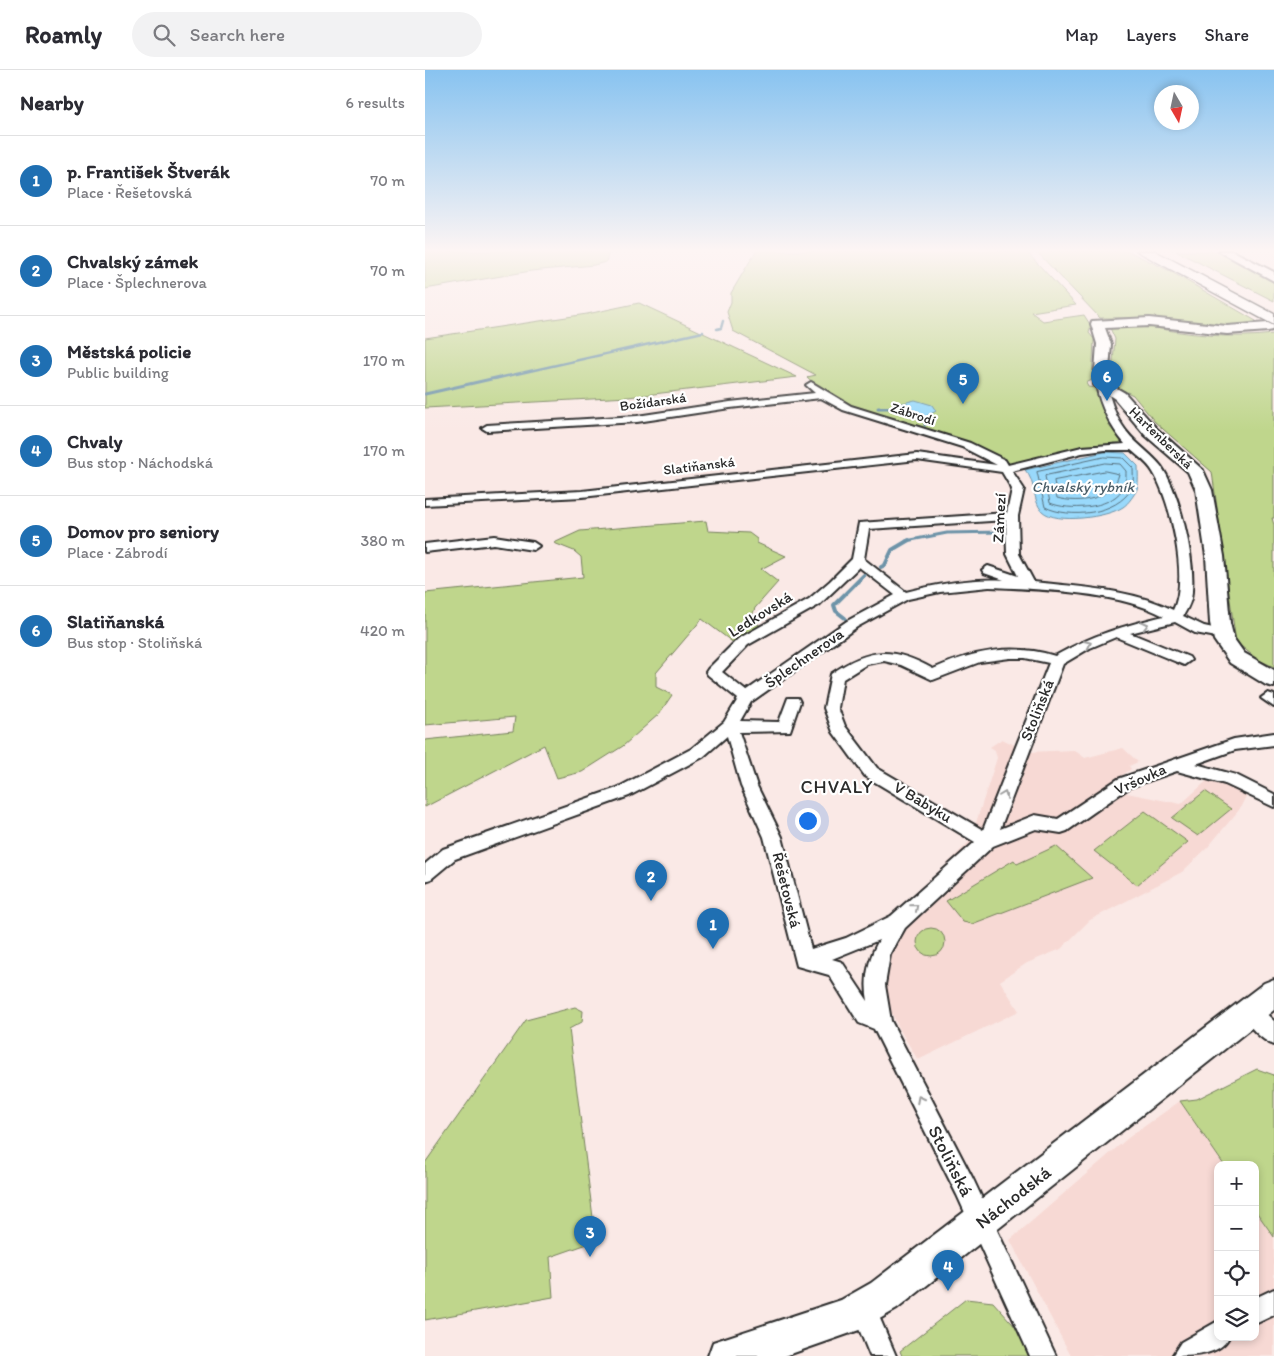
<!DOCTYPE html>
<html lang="en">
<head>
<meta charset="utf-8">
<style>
	body { margin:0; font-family:Itim,sans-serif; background:#f2f2f3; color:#2b2b33 }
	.controls { position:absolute; right:15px; bottom:15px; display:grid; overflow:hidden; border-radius:10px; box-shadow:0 2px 8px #0003 }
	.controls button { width:45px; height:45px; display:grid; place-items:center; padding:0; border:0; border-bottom:1px solid #e1e1e2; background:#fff; color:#2b2b33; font:25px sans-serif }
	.compass { position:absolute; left:729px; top:15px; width:45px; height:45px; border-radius:50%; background:#fff; box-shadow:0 2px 8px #0003; rotate:171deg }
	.you { position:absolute; left:382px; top:750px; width:18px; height:18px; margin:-12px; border:4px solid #fff; border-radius:50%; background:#1a73e8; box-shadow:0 0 0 8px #1a73e833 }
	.badge { display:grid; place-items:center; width:32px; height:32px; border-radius:50%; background:#1f6fb2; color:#fff; font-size:16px; font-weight:700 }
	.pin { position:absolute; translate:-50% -41px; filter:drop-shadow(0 1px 2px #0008) }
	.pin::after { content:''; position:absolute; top:26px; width:18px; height:15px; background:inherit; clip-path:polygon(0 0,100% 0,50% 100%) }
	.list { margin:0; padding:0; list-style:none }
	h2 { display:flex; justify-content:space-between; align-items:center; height:65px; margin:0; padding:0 20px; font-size:21px }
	h2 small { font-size:16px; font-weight:400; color:#7c7c81 }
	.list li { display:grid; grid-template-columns:32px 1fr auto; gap:15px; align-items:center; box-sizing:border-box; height:90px; padding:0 20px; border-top:1px solid #e1e1e2 }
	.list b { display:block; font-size:19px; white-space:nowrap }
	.list p { margin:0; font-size:16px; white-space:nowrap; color:#7c7c81 }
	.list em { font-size:16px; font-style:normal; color:#7c7c81 }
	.icon { flex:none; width:28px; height:28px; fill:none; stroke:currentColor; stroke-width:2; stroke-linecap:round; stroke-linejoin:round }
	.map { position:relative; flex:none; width:849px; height:1286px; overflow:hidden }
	header { display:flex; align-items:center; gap:30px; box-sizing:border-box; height:70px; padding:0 25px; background:#fff; border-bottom:1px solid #e1e1e2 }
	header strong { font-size:24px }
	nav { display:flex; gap:28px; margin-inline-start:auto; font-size:18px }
	.search { width:350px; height:45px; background:#f2f2f3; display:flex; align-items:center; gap:12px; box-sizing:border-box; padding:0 18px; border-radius:28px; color:#7c7c81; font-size:19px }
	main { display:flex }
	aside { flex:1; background:#fff }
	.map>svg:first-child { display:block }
	.built { fill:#f7d9d4 }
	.green { fill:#bfd68c; stroke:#75805c }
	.water { fill:#99d9fb; stroke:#6d93a8 }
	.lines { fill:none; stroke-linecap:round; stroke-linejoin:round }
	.shore { stroke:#57717e; stroke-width:1 }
	.stream-far2 { stroke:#6d93a8; stroke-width:2.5 }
	.stream-far1 { stroke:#6d93a8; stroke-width:3 }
	.stream { stroke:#6d93a8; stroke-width:4 }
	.street-casing { stroke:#2b2b2b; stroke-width:4 }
	.secondary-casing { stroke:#2b2b2b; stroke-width:4 }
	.highway-casing { stroke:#2b2b2b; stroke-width:3 }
	.street { fill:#fff; fill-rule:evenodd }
	.secondary { fill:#fff; fill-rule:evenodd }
	.highway { fill:#fff; fill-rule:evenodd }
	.oneway { stroke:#a0a0a0 }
	.labels { text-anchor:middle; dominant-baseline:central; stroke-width:4.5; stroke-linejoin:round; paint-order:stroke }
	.far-street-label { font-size:14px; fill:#2b2b2b; stroke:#fff }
	.far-water-label { font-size:15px; font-style:italic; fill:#4c5f69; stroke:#fff }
	.street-label { font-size:16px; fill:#2b2b2b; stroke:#fff }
	.quarter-label { font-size:19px; letter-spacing:1px; fill:#2b2b2b; stroke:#fff }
	.near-street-label { font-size:19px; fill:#2b2b2b; stroke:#fff }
</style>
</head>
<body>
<header>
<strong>Roamly</strong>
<div class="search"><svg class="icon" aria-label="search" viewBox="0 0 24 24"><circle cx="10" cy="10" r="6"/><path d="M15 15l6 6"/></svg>Search here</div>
<nav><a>Map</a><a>Layers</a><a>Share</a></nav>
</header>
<main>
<aside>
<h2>Nearby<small>6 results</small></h2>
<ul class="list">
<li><span class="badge">1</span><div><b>p. František Štverák</b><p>Place · Řešetovská</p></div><em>70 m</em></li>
<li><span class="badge">2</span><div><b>Chvalský zámek</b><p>Place · Šplechnerova</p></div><em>70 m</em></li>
<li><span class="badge">3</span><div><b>Městská policie</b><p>Public building</p></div><em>170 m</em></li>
<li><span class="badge">4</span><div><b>Chvaly</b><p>Bus stop · Náchodská</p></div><em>170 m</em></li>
<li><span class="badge">5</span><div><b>Domov pro seniory</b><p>Place · Zábrodí</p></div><em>380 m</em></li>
<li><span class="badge">6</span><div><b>Slatiňanská</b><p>Bus stop · Stoliňská</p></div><em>420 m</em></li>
</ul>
</aside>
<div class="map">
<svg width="849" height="1286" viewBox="0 0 849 1286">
	<rect width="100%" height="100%" fill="#fae9e6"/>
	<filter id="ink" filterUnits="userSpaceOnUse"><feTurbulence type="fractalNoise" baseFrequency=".02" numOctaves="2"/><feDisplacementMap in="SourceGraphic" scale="10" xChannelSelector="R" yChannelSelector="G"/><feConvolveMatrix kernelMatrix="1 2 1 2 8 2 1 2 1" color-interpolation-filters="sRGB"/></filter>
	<g filter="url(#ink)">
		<g class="built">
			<path d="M577 669 604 682 649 680 660 688 698 678 713 692 704 696 706 699 688 712 702 723 756 734 786 707 804 711 821 726 814 740 783 777 757 802 665 850 636 879 602 893 575 911 594 941 493 990 475 960 461 931 458 912 466 873 483 833 545 771 572 688 570 680 565 677Z"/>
			<path d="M755 1031 799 1095H793V1267H830V1140L849 1167V1286H646L585 1170 703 1068Z"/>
		</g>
		<g class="green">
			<path d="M0 181H184V182L181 192 169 195 106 201 0 219Z"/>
			<path d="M331 181H601L651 235 606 242 618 251 659 245 666 256 664 263 669 269 667 310 661 313 663 317 671 318 685 357 698 372 657 377 584 395 581 391C549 375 516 363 481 352 440 339 415 338 382 307L391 305 308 261 302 242 306 232V223Z"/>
			<path d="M611 181H703L743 200 831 251C801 260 773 252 742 249 720 247 697 248 675 248Z"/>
			<path d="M751 181H795L849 210V231Z"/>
			<path d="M214 233 372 307 203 327 0 338V268L162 244Z"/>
			<path d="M721 256C762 265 807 269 849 264V448H847L849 455V597L832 589 811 572 787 402 730 352 708 325 686 314 690 269 685 258Z"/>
			<path d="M281 451 283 461 324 463 332 469V473L361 486 336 499 353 512 330 538 325 551 337 556 310 574 277 549 231 603V617L247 625 234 644 198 676 157 702 132 708 119 675 0 737V670L88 661 90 647 0 655V523L158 507 156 487 149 481 129 473 155 461Z"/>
			<path d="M780 721 806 739 773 766 747 748Z"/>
			<path d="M720 741 763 772 712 815 669 781Z"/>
			<path d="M631 776 667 808 547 854 538 852 521 831 589 790 592 794Z"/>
			<circle cx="506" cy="872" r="14"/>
			<path d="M150 937 158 941 157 952 144 959 171 1171 125 1187 128 1227 0 1250V1093L101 950Z"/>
			<path d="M832 999 849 1005V1167L830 1140V1095H799L755 1031 772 1029Z"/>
			<path d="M541 1229 568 1232 593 1260 604 1286H477L475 1281Z"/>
		</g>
		<g class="water">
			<path d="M490 330 507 335 511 341 502 346 501 350 467 339 466 336Z"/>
			<path d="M679 382 700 383 713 396C713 402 714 413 712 419 710 424 703 434 698 437 683 447 631 455 617 441 607 430 611 411 600 400Z"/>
		</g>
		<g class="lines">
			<g class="shore">
				<path d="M679 387 698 388 708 398C708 404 709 412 707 418 692 445 644 449 620 437L612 402Z"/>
				<path d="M680 393 695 394 701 401C701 408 701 415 697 420 684 439 644 441 625 433L620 406Z"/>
				<path d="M680 401 694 404C688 430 654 434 632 428L629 411Z"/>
			</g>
			<g class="stream-far2">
				<path d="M292 259 296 258 298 251"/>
				<path d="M69 309 278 262"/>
			</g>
			<g class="stream-far1">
				<path d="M0 324 75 307"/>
				<path d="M453 338H467"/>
				<path d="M499 349 500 355"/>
				<path d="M481 471 522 463 577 462"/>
			</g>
			<g class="stream">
				<path d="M456 497 460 495 467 480 484 470"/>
				<path d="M420 548 411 541 409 535 439 505"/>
			</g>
			<g class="street-casing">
				<g id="street">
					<path d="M386 312 426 336 545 373 580 390 583 395 657 377 700 374C685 356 676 338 671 315L679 313C686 327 688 342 697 355 707 372 724 381 736 396 755 423 770 488 767 521 767 530 763 538 758 546L779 556 802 561 804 564 797 568 770 563 750 552 705 563 764 587 766 590 759 595 691 567 665 578 638 594 575 759 610 745 633 749 693 709 809 669 849 663V675L810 680 771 694 811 705 849 724V737L800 714 752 701 705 717 642 761 636 763 611 759 568 776 480 858 465 885 460 915 466 951 548 1109 631 1286H605L532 1125 449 959 434 953 404 905 372 896 339 767 316 716 302 666 278 687 204 726 30 789 6 809 0 811V794L18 779 192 718 266 679 299 652 313 629 283 605 281 602 283 599 313 569 384 529 405 511 427 489 434 453 582 443 587 419 577 402 492 390 157 427 0 435V429L157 421 492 384 572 395 537 377 418 340 396 328 305 338 212 352 62 361 57 358 62 355 212 346 305 332 390 323 381 315ZM680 380H706C714 387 723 393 728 402 746 431 764 509 748 540 707 519 654 517 609 512L594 484 593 446 599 419 587 401 657 383ZM581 450 582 484 593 506 563 496 557 500 559 503 579 510C546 508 514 514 481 522L439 489 444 459ZM434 497 470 525 422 551 321 621 297 602 323 575 394 535ZM564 517C615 519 694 522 739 546 698 556 667 565 630 586 588 573 548 581 508 599 468 577 444 577 406 604L399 638 408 662 440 706 550 772 466 846 421 868 386 879 357 767 332 716 314 662 365 661 375 632 373 628H363L354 652 315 651 326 632 432 557 483 529 515 522ZM585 588H600L624 593 558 760 452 698 420 656 413 638 418 609 442 594 459 591 476 595 508 610 555 592ZM454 870C443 889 439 910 443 931L417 892 407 889Z"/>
					<path d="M69 466 108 472 114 476 108 480 69 474 0 482V474Z"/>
					<path d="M843 623 849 625V637L836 628Z"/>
					<path d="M825 932 832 935 849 951V975C836 970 821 954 815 941L818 935Z"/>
					<path d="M849 1219V1245L830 1254V1228Z"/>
					<path d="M438 1227 447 1230 471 1286H445L426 1239 429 1230Z"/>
					<path d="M793 1251V1267H804C795 1286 766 1286 747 1286L756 1272Z"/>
				</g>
			</g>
			<g class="secondary-casing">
				<g id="secondary">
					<path d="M794 181H808L849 202V211Z"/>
					<path d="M724 248 802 256 843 253 849 256 848 260 843 261 802 264 724 256 680 258 686 274 683 313 700 323 732 359 778 400 787 420 799 486 805 553 809 569 819 583 849 600V617L841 615 805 593 789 570 785 553 781 486 771 420 763 402 720 365 690 329 669 315 672 274 666 254 667 251Z"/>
					<path d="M849 909V940L472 1239 437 1259 360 1286H283L288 1272 416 1230 446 1213 839 913Z"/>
				</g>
			</g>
			<g class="highway-casing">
				<path id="highway" d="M712 181H730L849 244V255Z"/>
			</g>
			<use href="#street" class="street"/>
			<use href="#secondary" class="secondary"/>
			<use href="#highway" class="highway"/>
		</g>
		<defs><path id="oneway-chevron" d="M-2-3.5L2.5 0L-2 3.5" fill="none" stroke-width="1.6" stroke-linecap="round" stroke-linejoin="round" transform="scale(1.25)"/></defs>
		<g class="oneway">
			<use href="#oneway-chevron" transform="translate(720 555) rotate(-14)"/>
			<use href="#oneway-chevron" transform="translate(663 574) rotate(-25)"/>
			<use href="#oneway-chevron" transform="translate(579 725) rotate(-69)"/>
			<use href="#oneway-chevron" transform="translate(490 837) rotate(-41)"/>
			<use href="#oneway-chevron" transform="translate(495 1029) rotate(-117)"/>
		</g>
	</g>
	<linearGradient id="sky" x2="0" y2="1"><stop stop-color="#88c3f0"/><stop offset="0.5" stop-color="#fdf5f4"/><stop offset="1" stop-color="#fdf5f4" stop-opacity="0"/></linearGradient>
	<rect width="849" height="361" fill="url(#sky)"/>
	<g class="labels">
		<g class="far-street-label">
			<text transform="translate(228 332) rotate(-8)">Božídarská</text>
			<text transform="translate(488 344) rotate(18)">Zábrodí</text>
			<text transform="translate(736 368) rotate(44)">Hartenberská</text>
			<text transform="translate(274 396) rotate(-7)">Slatiňanská</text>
		</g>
		<g class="far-water-label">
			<text x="658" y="417">Chvalský rybník</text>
		</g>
		<g class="street-label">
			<text transform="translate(574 448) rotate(-87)">Zámezí</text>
			<text transform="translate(335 544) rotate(-32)">Ledkovská</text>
			<text transform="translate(379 588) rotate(-35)">Šplechnerova</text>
			<text transform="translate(612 640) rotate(-68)">Stoliňská</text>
			<text transform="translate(715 709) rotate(-24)">Vršovka</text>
			<text transform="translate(498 732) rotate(31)">V Babyku</text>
			<text transform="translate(362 820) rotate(76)">Řešetovská</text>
		</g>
		<g class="quarter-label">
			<text x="412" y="716">CHVALY</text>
		</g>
		<g class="near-street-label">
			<text transform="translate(526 1091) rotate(63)">Stoliňská</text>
			<text transform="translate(588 1127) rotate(-38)">Náchodská</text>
		</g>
	</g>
</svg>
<div class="controls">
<button>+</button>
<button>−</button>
<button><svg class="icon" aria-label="locate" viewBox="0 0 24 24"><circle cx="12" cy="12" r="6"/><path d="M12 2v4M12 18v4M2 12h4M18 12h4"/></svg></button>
<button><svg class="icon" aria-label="layers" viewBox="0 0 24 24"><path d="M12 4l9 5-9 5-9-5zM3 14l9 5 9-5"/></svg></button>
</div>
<svg class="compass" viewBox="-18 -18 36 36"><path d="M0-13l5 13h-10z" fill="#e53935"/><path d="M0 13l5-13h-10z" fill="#7c7c81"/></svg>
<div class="you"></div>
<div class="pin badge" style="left:288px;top:879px">1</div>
<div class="pin badge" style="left:226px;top:831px">2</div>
<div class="pin badge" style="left:165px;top:1187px">3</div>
<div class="pin badge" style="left:523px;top:1221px">4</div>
<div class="pin badge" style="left:538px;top:334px">5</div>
<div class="pin badge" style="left:682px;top:331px">6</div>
</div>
</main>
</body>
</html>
